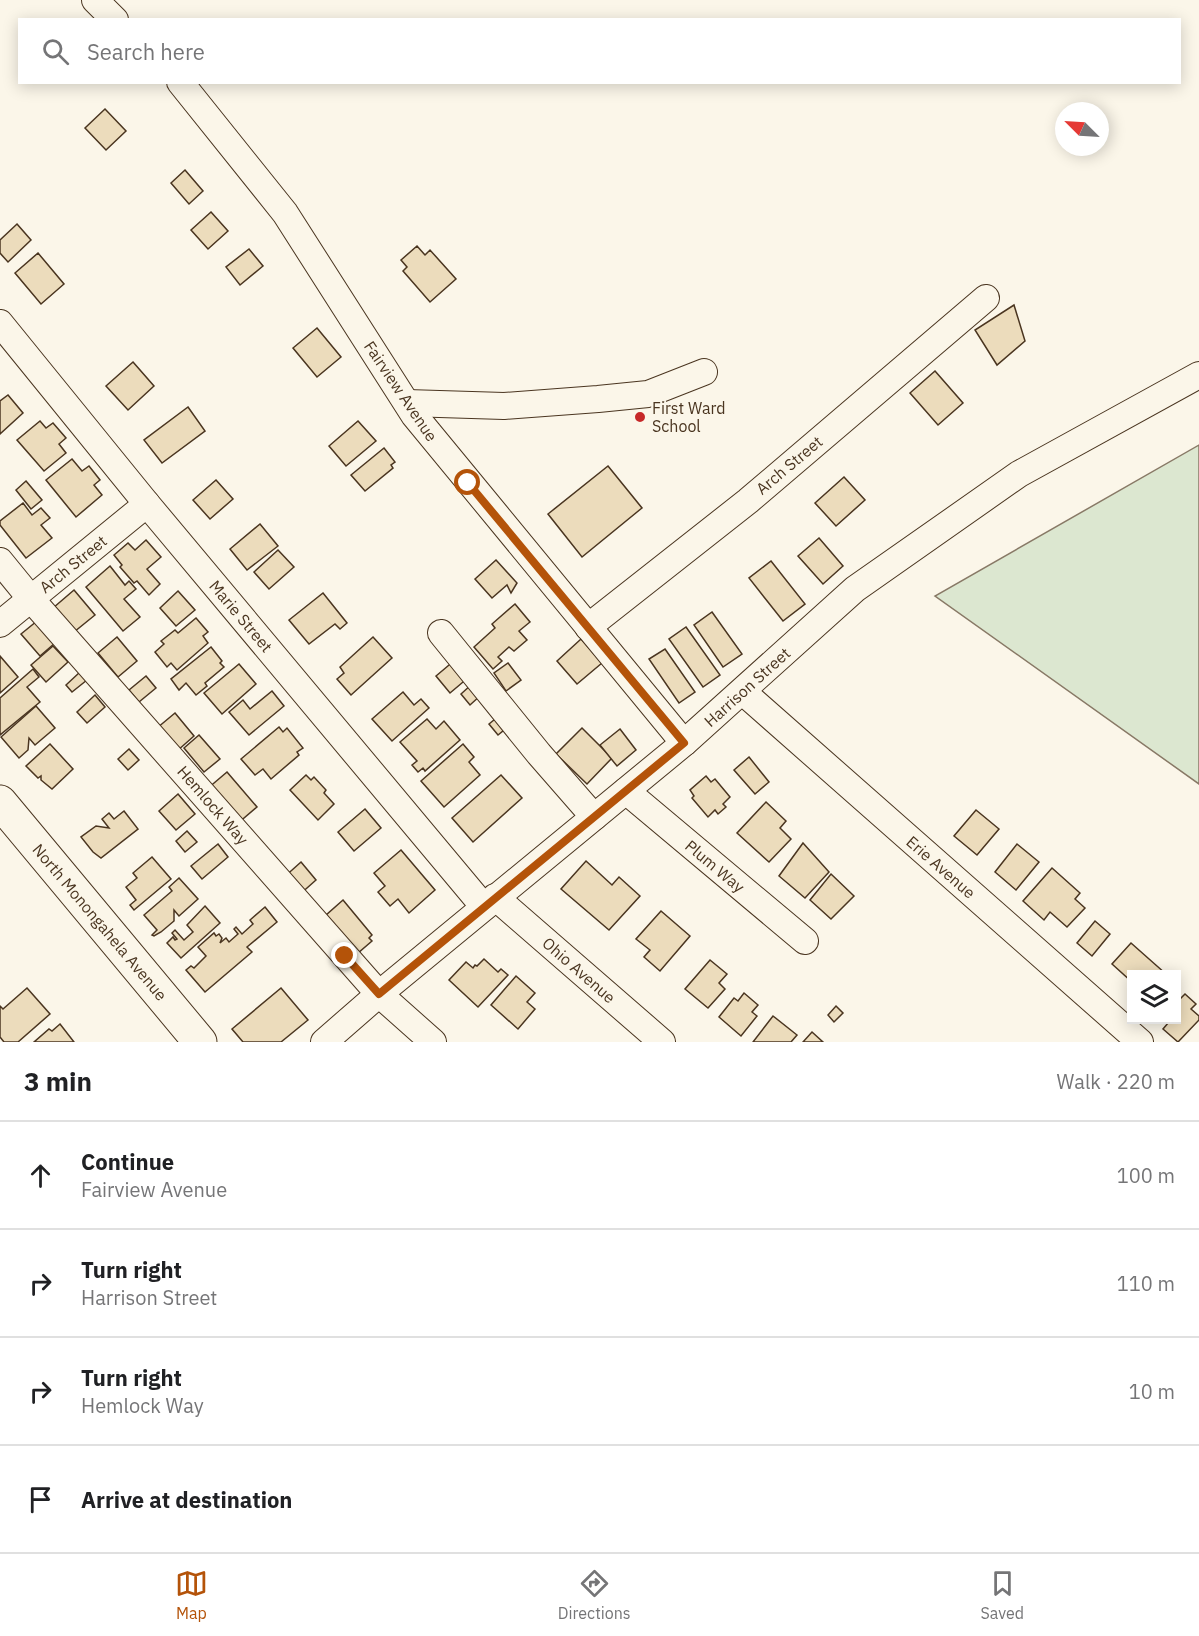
<!DOCTYPE html>
<html lang="en">
<head>
<meta charset="utf-8">
<style>
	body { margin:0; font-family:"IBM Plex Sans",sans-serif; background:#f6f6f6; color:#202124 }
	.controls { position:absolute; right:18px; bottom:18px; display:grid; overflow:hidden; border-radius:0px; box-shadow:0 3px 15px #0003 }
	.controls button { width:54px; height:54px; display:grid; place-items:center; padding:0; border:0; border-bottom:2px solid #e0e0e0; background:#fff; color:#202124; font:30px sans-serif }
	.compass { position:absolute; left:1055px; top:102px; width:54px; height:54px; border-radius:50%; background:#fff; box-shadow:0 3px 15px #0003; rotate:294deg }
	.stop { position:absolute; width:18px; height:18px; margin:-14px; border:4px solid #b45309; border-radius:50%; background:#fff }
	.stop.end { background:#b45309; border-color:#fff; box-shadow:0 2px 6px #0008 }
	.list { margin:0; padding:0; list-style:none }
	h2 { display:flex; justify-content:space-between; align-items:center; height:78px; margin:0; padding:0 24px; font-size:26px }
	h2 small { font-size:20px; font-weight:400; color:#757577 }
	.list li { display:grid; grid-template-columns:39px 1fr auto; gap:18px; align-items:center; box-sizing:border-box; height:108px; padding:0 24px; border-top:2px solid #e0e0e0 }
	.list b { display:block; font-size:22px; white-space:nowrap }
	.list p { margin:0; font-size:20px; white-space:nowrap; color:#757577 }
	.list em { font-size:20px; font-style:normal; color:#757577 }
	.icon { flex:none; width:33px; height:33px; fill:none; stroke:currentColor; stroke-width:2; stroke-linecap:round; stroke-linejoin:round }
	.map { position:relative; flex:none; width:1199px; height:1042px; overflow:hidden }
	.search { position:absolute; background:#fff; box-shadow:0 3px 15px #0003; left:18px; right:18px; top:18px; height:66px; display:flex; align-items:center; gap:15px; box-sizing:border-box; padding:0 21px; border-radius:0px; color:#757577; font-size:22px }
	.sheet { height:510px; background:#fff }
	nav { display:flex; justify-content:space-around; align-items:center; box-sizing:border-box; height:84px; border-top:2px solid #e0e0e0; background:#fff; font-size:16px; color:#757577 }
	nav a { display:grid; justify-items:center; gap:3px }
	nav .on { color:#b45309 }
	.map>svg:first-child { display:block }
	.green { fill:#dce7d0; stroke:#887966; stroke-width:1.5 }
	.building { fill:#ecdcbc; stroke:#4a3520; stroke-width:1.5 }
	.lines { fill:none; stroke-linecap:round; stroke-linejoin:round }
	.minor-casing { stroke:#4a3520; stroke-width:28 }
	.major-casing { stroke:#4a3520; stroke-width:35 }
	.minor { stroke:#fbf6e9; stroke-width:26 }
	.major { stroke:#fbf6e9; stroke-width:33 }
	.route { stroke:#b45309; stroke-width:8 }
	.poi-dot { fill:#c62828; stroke:#fbf6e9; stroke-width:2 }
	.labels { text-anchor:middle; dominant-baseline:central; stroke-width:4.5; stroke-linejoin:round; paint-order:stroke }
	.street-label { font-size:16px; fill:#4a3520; stroke:#fbf6e9 }
	.poi-label { font-size:16px; fill:#4a3520; stroke:#fbf6e9; text-anchor:start }
</style>
</head>
<body>
<div class="map">
<svg width="1199" height="1042" viewBox="0 0 1199 1042">
	<rect width="100%" height="100%" fill="#fbf6e9"/>
	<path class="green" d="M1199 445V784L935 596Z"/>
	<g class="building">
		<path d="M105 109 126 131 106 150 85 128Z"/>
		<path d="M185 170 203 191 189 204 171 183Z"/>
		<path d="M211 212 228 231 208 249 191 230Z"/>
		<path d="M17 224 31 240 8 262 0 253V240Z"/>
		<path d="M417 246 425 255 430 250 456 279 430 302 403 271 407 267 401 260Z"/>
		<path d="M249 249 263 266 240 285 226 267Z"/>
		<path d="M38 253 64 284 41 304 15 273Z"/>
		<path d="M1014 305 1025 341 997 365 975 330Z"/>
		<path d="M317 328 341 357 317 377 293 348Z"/>
		<path d="M133 362 154 386 128 410 106 386Z"/>
		<path d="M935 371 963 403 938 425 910 393Z"/>
		<path d="M8 395 23 413 0 434V401Z"/>
		<path d="M188 407 205 431 162 463 144 440Z"/>
		<path d="M40 421 46 428 53 423 66 438 59 444 66 453 44 471 17 440Z"/>
		<path d="M358 421 376 441 346 466 329 446Z"/>
		<path d="M384 448 395 462 391 465 393 468 365 491 351 475Z"/>
		<path d="M72 459 82 471 89 466 100 480 94 485 102 495 76 517 46 480Z"/>
		<path d="M608 466 642 508 582 557 548 514Z"/>
		<path d="M844 477 865 500 836 526 815 503Z"/>
		<path d="M216 480 233 499 210 519 193 500Z"/>
		<path d="M26 481 42 500 31 509 16 490Z"/>
		<path d="M23 503 32 515 41 508 50 518 41 525 52 538 26 558 0 525V521Z"/>
		<path d="M260 524 278 546 247 570 230 549Z"/>
		<path d="M819 538 843 566 823 584 798 556Z"/>
		<path d="M146 540 161 557 147 569 160 584 149 595 137 581 134 583 120 567 122 565 114 555 128 543 135 550Z"/>
		<path d="M278 550 294 567 269 589 254 572Z"/>
		<path d="M496 560 517 583 511 593 507 585 492 598 475 579Z"/>
		<path d="M771 561 805 604 783 621 749 578Z"/>
		<path d="M110 566 125 585 129 581 136 589 124 599 140 617 123 631 86 587Z"/>
		<path d="M74 590 95 615 74 632 53 608Z"/>
		<path d="M178 591 195 610 176 626 160 608Z"/>
		<path d="M323 593 347 623 340 629 335 624 309 644 289 620Z"/>
		<path d="M515 604 530 622 519 631 527 640 514 651 509 647 498 657 502 661 493 669 474 647 495 628 492 624Z"/>
		<path d="M712 612 742 654 723 667 694 625Z"/>
		<path d="M196 618 208 632 203 636 208 643 177 670 171 663 167 667 155 652 164 644 161 641 175 630 178 633Z"/>
		<path d="M37 621 55 643 40 656 21 634Z"/>
		<path d="M686 627 720 675 703 687 669 639Z"/>
		<path d="M117 637 137 661 118 677 98 653Z"/>
		<path d="M373 637 392 658 351 695 337 679 344 673 340 667Z"/>
		<path d="M581 639 602 663 577 684 557 661Z"/>
		<path d="M53 646 68 662 46 682 31 665Z"/>
		<path d="M211 647 222 661 220 663 224 667 205 683 207 686 196 695 186 683 179 690 171 679Z"/>
		<path d="M665 649 695 692 679 703 649 659Z"/>
		<path d="M0 656 18 677 0 693Z"/>
		<path d="M455 660 469 677 450 693 436 676Z"/>
		<path d="M508 663 521 680 506 691 494 673Z"/>
		<path d="M239 664 256 684 222 714 204 693Z"/>
		<path d="M33 669 39 677 27 687 40 702 0 735V698Z"/>
		<path d="M80 672 87 680 72 692 66 685Z"/>
		<path d="M146 676 156 688 139 702 129 690Z"/>
		<path d="M472 684 481 695 470 705 461 694Z"/>
		<path d="M272 691 284 706 249 735 229 712 243 700 250 709Z"/>
		<path d="M403 692 414 705 421 699 429 708 392 741 372 719Z"/>
		<path d="M95 695 105 707 87 723 77 712Z"/>
		<path d="M36 706 55 728 35 745 29 738 28 750 19 758 1 737Z"/>
		<path d="M175 713 194 736 177 751 157 728Z"/>
		<path d="M500 715 509 726 498 735 489 724Z"/>
		<path d="M427 719 436 729 444 721 460 740 425 771 423 768 418 772 412 765 417 761 400 742Z"/>
		<path d="M279 727 283 732 287 728 303 748 297 752 299 755 271 779 263 769 255 775 241 759Z"/>
		<path d="M582 728 612 758 587 784 556 754Z"/>
		<path d="M620 729 636 750 617 766 600 745Z"/>
		<path d="M199 735 220 759 204 772 184 748Z"/>
		<path d="M50 744 73 769 52 789 41 780V776L38 778 26 766Z"/>
		<path d="M463 744 474 757 469 762 480 775 444 807 421 781Z"/>
		<path d="M129 749 139 760 128 770 118 759Z"/>
		<path d="M749 757 769 782 755 794 734 770Z"/>
		<path d="M227 772 257 807 237 824 207 789Z"/>
		<path d="M306 775 311 780 314 777 326 790 324 793 334 804 318 820 290 790Z"/>
		<path d="M501 775 522 798 473 842 452 818Z"/>
		<path d="M706 776 711 782 715 779 730 797 723 804 726 807 718 814 715 810 708 817 692 798 694 796 690 790Z"/>
		<path d="M178 794 195 814 176 830 159 811Z"/>
		<path d="M766 802 786 821 780 828 791 839 769 862 737 833Z"/>
		<path d="M365 809 381 828 354 851 338 832Z"/>
		<path d="M976 810 999 829 977 855 954 836Z"/>
		<path d="M124 811 138 829 101 858 93 852 81 837 96 826 109 828 102 819 109 813 114 819Z"/>
		<path d="M187 831 197 842 185 852 176 841Z"/>
		<path d="M803 843 829 872 805 898 779 876Z"/>
		<path d="M218 844 228 857 202 879 191 866Z"/>
		<path d="M1017 844 1039 862 1016 890 995 872Z"/>
		<path d="M401 850 435 890 409 913 398 899 390 906 378 892 385 886 374 873Z"/>
		<path d="M152 857 171 879 134 910 130 905 136 900 126 887 137 878 133 873Z"/>
		<path d="M586 861 612 885 619 877 640 896 609 930 561 889Z"/>
		<path d="M301 862 316 880 298 896 282 879Z"/>
		<path d="M1052 868 1080 893 1075 899 1085 908 1067 927 1050 912 1044 920 1023 901Z"/>
		<path d="M831 874 854 896 831 919 810 900Z"/>
		<path d="M179 878 198 899 179 916 174 910V921L161 932 154 936 152 935 157 930 144 915 172 891 169 887Z"/>
		<path d="M343 900 372 935 369 938 372 941 351 959 325 916Z"/>
		<path d="M205 906 220 923 181 958 167 943 173 937 175 940 177 939 172 933 175 930 184 940 193 932 187 925Z"/>
		<path d="M265 907 277 922 247 947 252 952 205 992 186 970 191 966 194 968 206 956 198 947 214 933 216 936 219 934 222 938 220 943 226 938 229 942 238 934 234 929 236 927 242 934 253 924 250 920Z"/>
		<path d="M661 911 690 936 660 971 644 957 650 950 636 939Z"/>
		<path d="M1095 921 1110 934 1092 956 1077 943Z"/>
		<path d="M1131 943 1166 974V975H1132V982L1112 964Z"/>
		<path d="M484 959 498 972 501 969 508 975 478 1007 449 980 466 962 473 968 475 965 477 966Z"/>
		<path d="M710 960 727 974 719 983 725 989 708 1008 685 989Z"/>
		<path d="M516 976 535 993 527 1002 535 1009 518 1029 491 1005Z"/>
		<path d="M27 988 50 1014 18 1042H4L0 1037V1006L3 1009Z"/>
		<path d="M281 988 308 1020 281 1042H243L232 1029Z"/>
		<path d="M744 993 758 1005 752 1012 757 1016 741 1036 719 1017 734 998 738 1001Z"/>
		<path d="M1185 994 1196 1004 1191 1009 1199 1016V1020L1178 1042 1163 1029 1169 1022 1166 1020H1176V998L1179 1000Z"/>
		<path d="M836 1006 843 1013 834 1022 828 1015Z"/>
		<path d="M773 1016 797 1035 791 1042H753Z"/>
		<path d="M60 1024 74 1042H34L49 1029 52 1031Z"/>
		<path d="M812 1032 823 1042H803Z"/>
	</g>
	<g class="lines">
		<g class="minor-casing">
			<g id="minor">
				<path d="M95 0 115 20"/>
				<path d="M180 82 285 213 414 415 684 743"/>
				<path d="M0 323 147 504 484 907"/>
				<path d="M407 403 504 406 598 399 648 394 704 372"/>
				<path d="M0 561 31 599 379 994 433 1042"/>
				<path d="M0 624 147 504"/>
				<path d="M588 627 748 501 986 298"/>
				<path d="M441 633 539 754 594 817"/>
				<path d="M743 692 1140 1042"/>
				<path d="M626 791 805 941"/>
				<path d="M495 897 662 1042"/>
				<path d="M324 1042 379 994 684 743 855 589 1019 474 1199 375"/>
			</g>
		</g>
		<g class="major-casing">
			<path id="major" d="M0 802 200 1042"/>
		</g>
		<use href="#minor" class="minor"/>
		<use href="#major" class="major"/>
	</g>
	<g class="lines">
		<path class="route" d="M345 956 379 994 684 743 468 483"/>
	</g>
	<circle class="poi-dot" cx="640" cy="417" r="6"/>
	<g class="labels">
		<g class="street-label">
			<text transform="translate(401 391) rotate(56)">Fairview Avenue</text>
			<text transform="translate(789 465) rotate(-40)">Arch Street</text>
			<text transform="translate(73 564) rotate(-39)">Arch Street</text>
			<text transform="translate(241 616) rotate(50)">Marie Street</text>
			<text transform="translate(747 687) rotate(-42)">Harrison Street</text>
			<text transform="translate(213 805) rotate(49)">Hemlock Way</text>
			<text transform="translate(715 866) rotate(40)">Plum Way</text>
			<text transform="translate(941 867) rotate(41)">Erie Avenue</text>
			<text transform="translate(100 922) rotate(50)">North Monongahela Avenue</text>
			<text transform="translate(579 970) rotate(41)">Ohio Avenue</text>
		</g>
		<g class="poi-label">
			<text x="652" y="408">First Ward<tspan x="652" dy="18">School</tspan></text>
		</g>
	</g>
</svg>
<div class="controls">
<button><svg class="icon" aria-label="layers" viewBox="0 0 24 24"><path d="M12 4l9 5-9 5-9-5zM3 14l9 5 9-5"/></svg></button>
</div>
<svg class="compass" viewBox="-18 -18 36 36"><path d="M0-13l5 13h-10z" fill="#e53935"/><path d="M0 13l5-13h-10z" fill="#757577"/></svg>
<div class="stop" style="left:468px;top:483px"></div>
<div class="stop end" style="left:345px;top:956px"></div>
<div class="search"><svg class="icon" aria-label="search" viewBox="0 0 24 24"><circle cx="10" cy="10" r="6"/><path d="M15 15l6 6"/></svg>Search here</div>
</div>
<section class="sheet">
<h2>3 min<small>Walk · 220 m</small></h2>
<ul class="list">
<li><svg class="icon" aria-label="ahead" viewBox="0 0 24 24"><path d="M12 20V5M6 11l6-6 6 6"/></svg><div><b>Continue</b><p>Fairview Avenue</p></div><em>100 m</em></li>
<li><svg class="icon" aria-label="right" viewBox="0 0 24 24"><path d="M7 20v-9h11M14 6l5 5-5 5"/></svg><div><b>Turn right</b><p>Harrison Street</p></div><em>110 m</em></li>
<li><svg class="icon" aria-label="right" viewBox="0 0 24 24"><path d="M7 20v-9h11M14 6l5 5-5 5"/></svg><div><b>Turn right</b><p>Hemlock Way</p></div><em>10 m</em></li>
<li><svg class="icon" aria-label="arrive" viewBox="0 0 24 24"><path d="M6 21V4h12l-3 4 3 4H6"/></svg><div><b>Arrive at destination</b></div></li>
</ul>
</section>
<nav>
<a class="on"><svg class="icon" aria-label="map" viewBox="0 0 24 24"><path d="M3 6l6-2 6 2 6-2v14l-6 2-6-2-6 2zM9 4v14M15 6v14"/></svg>Map</a>
<a><svg class="icon" aria-label="directions" viewBox="0 0 24 24"><path d="M12 3l9 9-9 9-9-9zM9 14v-3h6M13 9l2 2-2 2"/></svg>Directions</a>
<a><svg class="icon" aria-label="saved" viewBox="0 0 24 24"><path d="M7 4h10v16l-5-4-5 4z"/></svg>Saved</a>
</nav>
</body>
</html>
